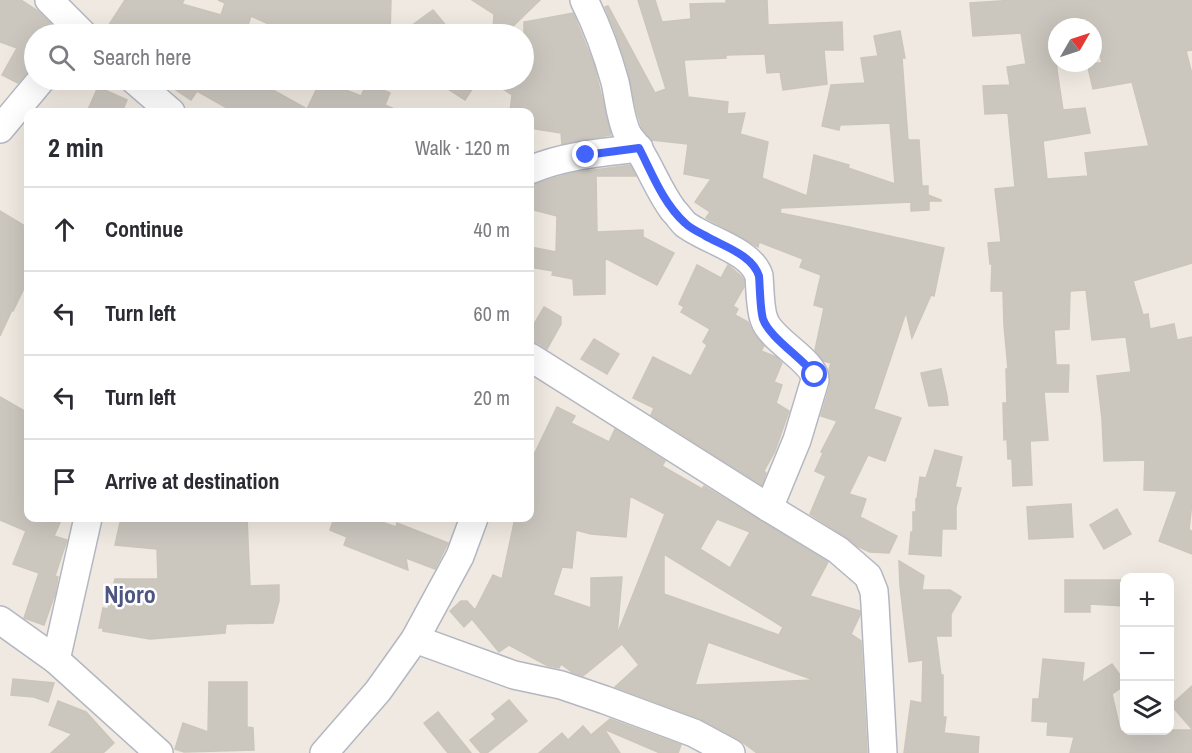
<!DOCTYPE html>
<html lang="en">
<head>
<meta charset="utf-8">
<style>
	body { margin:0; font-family:"Archivo Narrow",sans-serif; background:#f7f7f7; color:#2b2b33 }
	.controls { position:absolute; right:18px; bottom:18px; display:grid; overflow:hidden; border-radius:12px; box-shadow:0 6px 24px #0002 }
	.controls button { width:54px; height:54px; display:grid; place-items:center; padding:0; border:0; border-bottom:2px solid #e1e1e2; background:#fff; color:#2b2b33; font:30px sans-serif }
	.compass { position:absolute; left:1048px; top:18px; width:54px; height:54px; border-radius:50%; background:#fff; box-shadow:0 6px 24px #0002; rotate:51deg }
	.stop { position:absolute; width:18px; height:18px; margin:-14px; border:4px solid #4264fb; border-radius:50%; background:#fff }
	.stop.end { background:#4264fb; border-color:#fff; box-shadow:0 2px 6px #0008 }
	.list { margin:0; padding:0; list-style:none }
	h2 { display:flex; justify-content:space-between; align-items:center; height:78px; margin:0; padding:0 24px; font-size:26px }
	h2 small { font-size:20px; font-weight:400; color:#7c7c81 }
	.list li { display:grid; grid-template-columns:39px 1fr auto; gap:18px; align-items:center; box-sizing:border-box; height:84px; padding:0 24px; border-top:2px solid #e1e1e2 }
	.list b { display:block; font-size:22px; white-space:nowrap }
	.list em { font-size:20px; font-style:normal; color:#7c7c81 }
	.icon { flex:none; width:33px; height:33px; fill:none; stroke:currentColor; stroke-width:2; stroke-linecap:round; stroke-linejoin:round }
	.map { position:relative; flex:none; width:1192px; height:753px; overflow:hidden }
	.search { position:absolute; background:#fff; box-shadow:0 6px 24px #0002; left:24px; top:24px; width:510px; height:66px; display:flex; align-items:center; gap:15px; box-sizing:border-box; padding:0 21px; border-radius:33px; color:#7c7c81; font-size:22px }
	.panel { position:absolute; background:#fff; box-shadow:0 6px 24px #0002; left:24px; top:108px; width:510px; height:414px; border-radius:12px }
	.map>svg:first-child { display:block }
	.building { fill:#cbc7bf; stroke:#cbc5ba; stroke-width:1.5; fill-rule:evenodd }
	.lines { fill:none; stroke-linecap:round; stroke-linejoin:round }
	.minor-casing { stroke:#b4b7c1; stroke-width:30 }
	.minor { stroke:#fff; stroke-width:27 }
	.route { stroke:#4264fb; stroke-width:8 }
	.labels { text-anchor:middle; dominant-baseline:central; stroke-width:5; stroke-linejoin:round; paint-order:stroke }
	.quarter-label { font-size:24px; font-weight:bold; fill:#4d5680; stroke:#fff }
</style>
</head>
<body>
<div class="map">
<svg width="1192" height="753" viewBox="0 0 1192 753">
	<rect width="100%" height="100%" fill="#efe9e1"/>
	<g class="building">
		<path d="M0 0H21L38 11 61 34H34V66L29 70 18 83 2 75 17 48 0 42Z"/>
		<path d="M125 0H184L182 4 221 15 225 3 218 0H391L390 34H332L311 26 307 34H291L251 16 245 34H103Z"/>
		<path d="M472 0H540L507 32 493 30 494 14Z"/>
		<path d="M638 0H655L662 22 691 19 690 4 726 3V0H767L768 25 842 22 843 50H824L827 84 783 90 780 72 767 73 765 54 726 55V58L684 60 688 97 728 102 727 114 745 113 740 134 768 142 762 178 807 196 814 155 849 165 848 168 895 184 890 123 840 125 839 130 822 126 831 85 865 83 861 58 878 56 874 36 900 31 905 58H902L908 140H919L922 186H928V195L941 200V201H929V210L911 211V202L781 208 780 213 849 227 944 248 934 296 931 295 912 338 906 312 874 408H870L901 418 885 461 868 455 849 494 866 499 860 517 897 536 889 553 870 552 857 546 846 537 810 514 826 476 815 471 823 453 821 452 837 421 821 416 830 385 829 370 831 363 824 361 815 350 824 308 814 305 821 275 800 267 803 259 759 242 758 247 756 246 745 239 706 218 710 212 695 202 711 179 684 174 688 144 652 140 642 128 637 112 627 67 616 34 605 7 608 6 655 93 666 89Z"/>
		<path d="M1015 0H1192V50L1186 51 1192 74V263L1133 281 1143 315 1148 314 1150 329 1174 324 1177 340 1192 337V502L1189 530 1192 531V554L1159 541 1177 491 1144 490 1145 460 1104 461 1102 419 1097 376 1131 372 1126 337 1092 340 1086 290 1070 291 1069 329 1054 330 1056 365H1069L1068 392H1044L1048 440 1030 441 1032 485 1013 486 1012 459H1008L1007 439 1004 440 1003 403H1007L1006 369H1008L1004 325 1003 291H991L992 264H990L988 243 1001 242 995 189 1015 187 1008 113 985 114 983 86 1010 85 1007 67 1026 64 1021 33 973 36 970 3ZM1090 22 1093 27 1102 63H1087L1093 89 1132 82 1149 146 1085 153 1088 176 1047 179 1043 141 1090 133 1085 108 1063 110 1057 70V27Z"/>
		<path d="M433 10 453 34H400Z"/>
		<path d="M573 13 594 65 611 135 562 144 561 133 530 128V112H510L512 95 490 80H524V22Z"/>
		<path d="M161 80H250L265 89 266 86 307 109 321 80 361 96 367 83 390 93 385 105 401 112H234L197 91 191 100Z"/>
		<path d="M434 80H478L465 100Z"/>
		<path d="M98 87 127 100 122 112H87Z"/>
		<path d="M630 165 636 176H596L597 232 643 230V237L674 253 657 285 605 258V294L574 295 573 279 552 275 553 271 530 267V247L556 252 557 216 530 209V185L572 173Z"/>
		<path d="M0 211 28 228V280L13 311 12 310 0 336Z"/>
		<path d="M697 265 721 278 728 265 741 276 744 280V287L733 306 738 309 735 315 748 322 754 334 764 346 761 351 776 357 782 363 774 382 782 385 776 403 789 411 775 451 764 471 766 473 762 485 651 415 654 408 633 398 653 357 691 376 707 345 703 342 710 329 681 312 684 307 679 304Z"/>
		<path d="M544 307 561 317V324L547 349 538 343 530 341V331Z"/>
		<path d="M594 339 619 354 607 374 581 359Z"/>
		<path d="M941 369 947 396 948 405 929 406 921 373Z"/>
		<path d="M0 397 28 413V518H62L54 536 67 540 55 576 58 577 55 594 44 625 24 618 39 573 13 564 26 531 0 520Z"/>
		<path d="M557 407 575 416 571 423 609 442 615 429 665 461 662 466 702 489 704 486 828 562 810 596 860 611V615L851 634 861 641 867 753H757L738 739 701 719 615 687 639 665 622 644 583 676 572 672 561 664 559 668 548 666 509 645 499 652 472 619 464 627 450 611 461 601H467L475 610 493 575 502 579 515 518H530V463ZM630 496 665 514 617 635 622 577 591 578V608L553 595 562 567 572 568 576 530 591 534 626 537ZM717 519 750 532 730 568 700 549ZM664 554 783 627 779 635 664 594ZM708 642 814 680 695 685Z"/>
		<path d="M935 450 962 457 955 487 961 488 956 507V529H942L941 556 909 554 911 532H913V512H916V499H917L920 477 926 478Z"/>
		<path d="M1071 504 1073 537 1029 539 1027 507Z"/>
		<path d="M1117 509 1131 534 1104 549 1090 525Z"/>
		<path d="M121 518H247L250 586 279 585V601L273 623 226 624 225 633 150 639 103 631V628H99L103 608 108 609 115 579H158L157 549 115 545Z"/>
		<path d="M334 518H371L396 527 397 523 448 543 435 569 406 558 408 570 344 545 347 537 330 530Z"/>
		<path d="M899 561 924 576 922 590H950L961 597 951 614V636H936L941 675H943V717H946L944 733 979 737 978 753H904L911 701 922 703 923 660 909 662 900 586Z"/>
		<path d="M1065 580H1125V606L1090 604V612H1065Z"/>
		<path d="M1043 659 1084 663 1082 683 1112 664 1125 682V685L1112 694 1121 733 1123 730H1192V753H1070L1074 737 1047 735 1048 722 1032 721 1033 699H1039Z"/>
		<path d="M13 679 54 683 48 702 34 697 11 695Z"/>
		<path d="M209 682H247V727L253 728 254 750 184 752 175 749 183 723 208 732Z"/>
		<path d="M1192 686V729L1171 705Z"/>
		<path d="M509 700 527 721 487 753H481L470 740 496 719 492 714Z"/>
		<path d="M58 701 86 712 114 743 103 753H51L72 734 49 725Z"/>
		<path d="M438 712 471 753H448L424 723Z"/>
		<path d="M610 719 681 745 678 753H660L604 729 620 753H539L562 733 568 740 583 726 591 735Z"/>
	</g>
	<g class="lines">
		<g class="minor-casing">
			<g id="minor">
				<path d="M49 0 83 34"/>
				<path d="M584 0C597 26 607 53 615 82 619 99 620 119 628 135 631 140 636 144 639 150 651 169 659 191 673 210 677 214 681 220 685 224 705 240 751 250 759 276 760 287 760 309 764 319 770 340 815 361 815 380L797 440 769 508"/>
				<path d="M134 80 171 112"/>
				<path d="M0 129 41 80"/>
				<path d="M530 170C562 156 603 152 639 148"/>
				<path d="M530 357 769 508 838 550 868 576 874 591 875 604 883 753"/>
				<path d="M0 620 56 660 159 753"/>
				<path d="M415 639 514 675 561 685 605 700 694 733 731 753"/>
				<path d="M56 660 88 518"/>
				<path d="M324 753 378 691 415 639 460 556 474 518"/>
			</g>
		</g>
		<use href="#minor" class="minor"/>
	</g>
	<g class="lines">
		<path class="route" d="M586 155 639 148C652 173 663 203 685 223 690 228 698 232 704 235 722 246 752 254 759 276 760 287 760 309 763 319 769 337 802 358 815 375"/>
	</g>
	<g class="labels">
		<g class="quarter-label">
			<text x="130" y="594">Njoro</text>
		</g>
	</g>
</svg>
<div class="controls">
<button>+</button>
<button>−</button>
<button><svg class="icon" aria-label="layers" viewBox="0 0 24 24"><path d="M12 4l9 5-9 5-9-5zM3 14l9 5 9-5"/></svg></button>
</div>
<svg class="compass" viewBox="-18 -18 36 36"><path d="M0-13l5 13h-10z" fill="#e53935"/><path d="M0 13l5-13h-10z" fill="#7c7c81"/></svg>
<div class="stop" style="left:815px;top:375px"></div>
<div class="stop end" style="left:586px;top:155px"></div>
<div class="search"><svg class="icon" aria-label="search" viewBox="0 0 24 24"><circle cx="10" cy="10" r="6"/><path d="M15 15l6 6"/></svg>Search here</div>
<section class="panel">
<h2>2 min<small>Walk · 120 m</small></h2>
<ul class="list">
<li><svg class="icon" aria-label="ahead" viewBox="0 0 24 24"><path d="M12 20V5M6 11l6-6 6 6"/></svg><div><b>Continue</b></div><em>40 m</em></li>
<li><svg class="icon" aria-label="left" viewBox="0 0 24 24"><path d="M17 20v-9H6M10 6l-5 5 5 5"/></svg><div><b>Turn left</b></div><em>60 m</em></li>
<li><svg class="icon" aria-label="left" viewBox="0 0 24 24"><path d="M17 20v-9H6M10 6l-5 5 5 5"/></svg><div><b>Turn left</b></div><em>20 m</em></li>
<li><svg class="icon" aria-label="arrive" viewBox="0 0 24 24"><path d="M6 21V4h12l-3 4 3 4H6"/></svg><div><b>Arrive at destination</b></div></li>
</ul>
</section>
</div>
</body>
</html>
